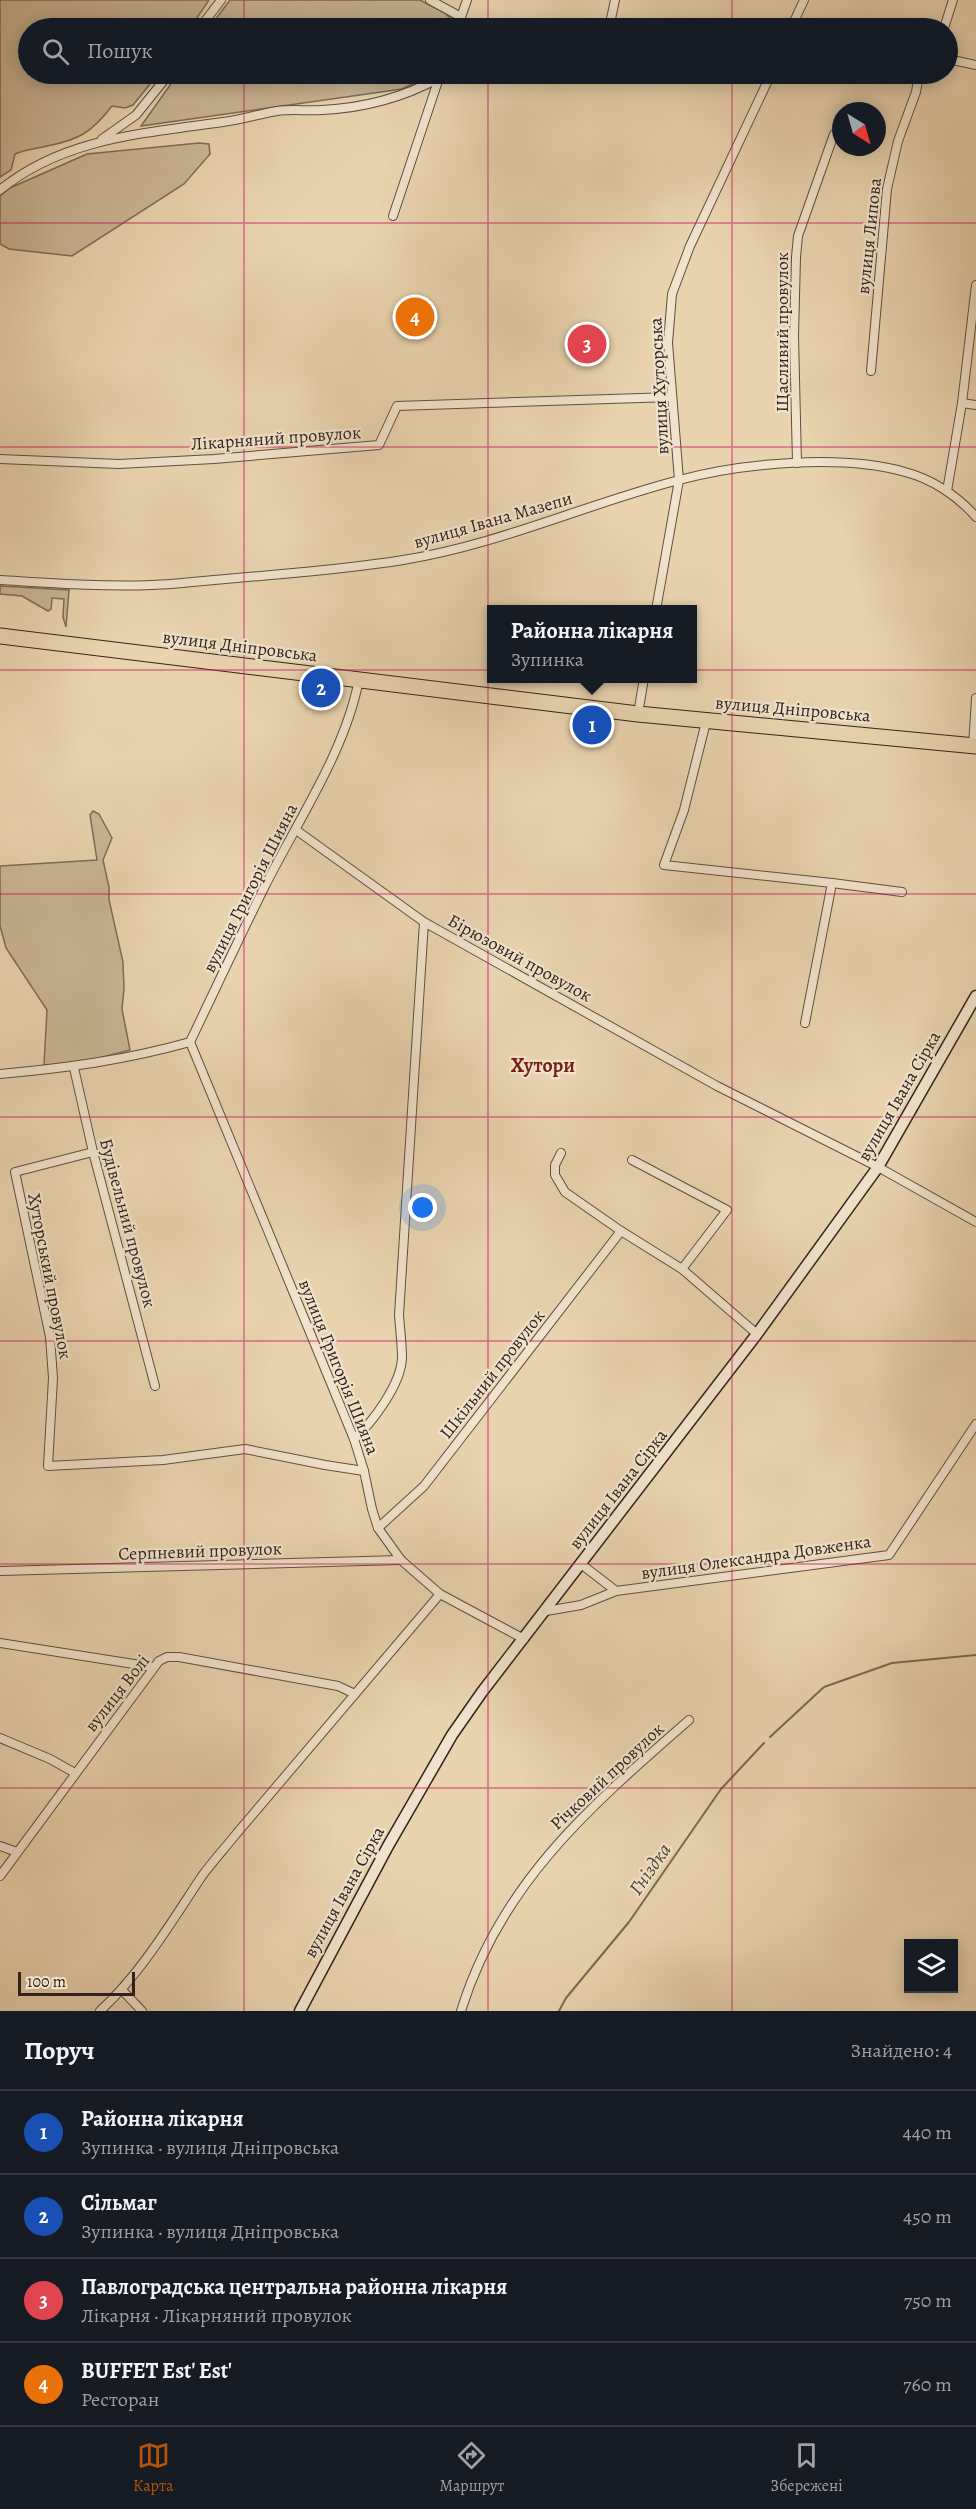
<!DOCTYPE html>
<html lang="uk">
<head>
<meta charset="utf-8">
<style>
	body { margin:0; font-family:Alegreya,serif; background:#242831; color:#f1f3f6 }
	.controls { position:absolute; right:18px; bottom:18px; display:grid; overflow:hidden; border-radius:0px; box-shadow:0 3px 15px #0003 }
	.controls button { width:54px; height:54px; display:grid; place-items:center; padding:0; border:0; border-bottom:2px solid #363941; background:#171b24; color:#f1f3f6; font:30px sans-serif }
	.compass { position:absolute; left:832px; top:102px; width:54px; height:54px; border-radius:50%; background:#171b24; box-shadow:0 3px 15px #0003; rotate:143deg }
	.scale { position:absolute; left:18px; bottom:15px; width:117px; box-sizing:border-box; padding-left:6px; border:3px solid #31231c; border-top:0; font-size:16px; line-height:21px; white-space:nowrap; color:#31231c; -webkit-text-stroke:4px #f1e2cb; paint-order:stroke }
	.you { position:absolute; left:423px; top:1208px; width:21px; height:21px; margin:-15px; border:4px solid #fff; border-radius:50%; background:#1a73e8; box-shadow:0 0 0 9px #1a73e833 }
	.badge { display:grid; place-items:center; width:39px; height:39px; border-radius:50%; background:#b45309; color:#fff; font-size:20px; font-weight:700 }
	.pin { position:absolute; translate:-50% -50%; border:3px solid #fff; box-shadow:0 2px 6px #0006 }
	.popup { position:absolute; left:487px; top:605px; width:210px; height:78px; box-sizing:border-box; display:grid; place-content:center; border-radius:0px; background:#171b24; filter:drop-shadow(0 2px 4px #0005); font-size:20px; white-space:nowrap; color:#9ea1a6 }
	.popup b { font-size:22px; color:#f1f3f6 }
	.popup::after { content:''; position:absolute; left:50%; top:100%; margin-left:-12px; border:12px solid transparent; border-top-color:#171b24 }
	.list { margin:0; padding:0; list-style:none }
	h2 { display:flex; justify-content:space-between; align-items:center; height:78px; margin:0; padding:0 24px; font-size:26px }
	h2 small { font-size:20px; font-weight:400; color:#9ea1a6 }
	.list li { display:grid; grid-template-columns:39px 1fr auto; gap:18px; align-items:center; box-sizing:border-box; height:84px; padding:0 24px; border-top:2px solid #363941 }
	.list b { display:block; font-size:22px; white-space:nowrap }
	.list p { margin:0; font-size:20px; white-space:nowrap; color:#9ea1a6 }
	.list em { font-size:20px; font-style:normal; color:#9ea1a6 }
	.icon { flex:none; width:33px; height:33px; fill:none; stroke:currentColor; stroke-width:2; stroke-linecap:round; stroke-linejoin:round }
	.map { position:relative; flex:none; width:976px; height:2011px; overflow:hidden }
	.search { position:absolute; background:#171b24; box-shadow:0 3px 15px #0003; left:18px; right:18px; top:18px; height:66px; display:flex; align-items:center; gap:15px; box-sizing:border-box; padding:0 21px; border-radius:33px; color:#9ea1a6; font-size:22px }
	.sheet { height:414px; background:#171b24 }
	nav { display:flex; justify-content:space-around; align-items:center; box-sizing:border-box; height:84px; border-top:2px solid #363941; background:#171b24; font-size:16px; color:#9ea1a6 }
	nav a { display:grid; justify-items:center; gap:3px }
	nav .on { color:#b45309 }
	.map>svg:first-child { display:block }
	.green { fill:#cab596; stroke:#7e6c59; stroke-width:1.5 }
	.lines { fill:none; stroke-linecap:round; stroke-linejoin:round }
	.stream { stroke:#7a6956; stroke-width:2 }
	.street-casing { stroke:#5f4f41; stroke-width:10 }
	.secondary-casing { stroke:#31231c; stroke-width:13 }
	.highway-casing { stroke:#31231c; stroke-width:17 }
	.street { stroke:#f1e2cb; stroke-width:8 }
	.secondary { stroke:#f1e2cb; stroke-width:10 }
	.highway { stroke:#e9d3af; stroke-width:15 }
	.grid { fill:none; stroke:#c2185b; stroke-width:1.5; stroke-opacity:0.55 }
	.labels { text-anchor:middle; dominant-baseline:central; stroke-width:4.5; stroke-linejoin:round; paint-order:stroke }
	.street-label { font-size:18px; fill:#31231c; stroke:#f1e2cb }
	.neighbourhood-label { font-size:20px; font-weight:bold; fill:#7a1f14; stroke:#f1e2cb }
	.water-label { font-size:20px; font-style:italic; fill:#554639; stroke:#f1e2cb }
</style>
</head>
<body>
<div class="map">
<svg width="976" height="2011" viewBox="0 0 976 2011">
	<rect width="100%" height="100%" fill="#e9d3af"/>
	<filter id="stains"><feTurbulence type="fractalNoise" baseFrequency=".00333" numOctaves="4"/><feColorMatrix values="0 0 0 0 .2 0 0 0 0 .09 0 0 0 0 .02 0 0 0 .5 -.17"/></filter>
	<radialGradient id="worn" r=".72"><stop offset=".6" stop-color="#630" stop-opacity="0"/><stop offset="1" stop-color="#630" stop-opacity=".3"/></radialGradient>
	<g class="green">
		<path d="M0 0H209L190 28H28V74H158L133 105 125 108 112 106C92 132 79 140 47 146 36 149 26 149 15 154L11 170 0 177Z"/>
		<path d="M230 0H420L445 13 454 22 452 28H209Z"/>
		<path d="M178 74H434L402 89 141 126Z"/>
		<path d="M199 143 209 144 210 154 184 184 72 256 9 249 0 244V196L10 188 87 154Z"/>
		<path d="M0 586 69 590 66 627 63 617 64 599 52 598 51 609 48 611 22 596 0 594Z"/>
		<path d="M93 811 99 814 112 838 103 860 109 887V900L123 962 124 989 122 1009 130 1050 76 1064 47 1066 44 1064 47 1010 6 948 0 926V866L97 860 90 815Z"/>
	</g>
	<g class="lines">
		<g class="stream">
			<path d="M770 1737 824 1687 892 1663 976 1655"/>
			<path d="M559 2011 566 1998 629 1922 721 1789 764 1743"/>
		</g>
		<g class="street-casing">
			<g id="street">
				<path d="M430 0 461 17 458 28"/>
				<path d="M461 17 467 0"/>
				<path d="M200 28 221 0"/>
				<path d="M609 28 615 0"/>
				<path d="M791 28 804 0"/>
				<path d="M944 28 953 0"/>
				<path d="M948 59 976 65"/>
				<path d="M102 139 136 115 169 74"/>
				<path d="M0 190C63 138 145 133 223 122 241 120 259 114 277 111 292 109 307 111 322 110 363 108 404 97 439 78L441 74"/>
				<path d="M393 216 439 78"/>
				<path d="M871 371 887 189 898 141 916 92 919 74"/>
				<path d="M962 403 976 405"/>
				<path d="M0 459 119 464 214 459 379 445 397 406 672 397"/>
				<path d="M797 463 794 336 796 257 798 236 834 134"/>
				<path d="M947 491 962 403 976 285"/>
				<path d="M0 580C50 583 101 587 152 585 180 584 209 580 237 578 293 573 348 569 403 560 498 545 586 504 679 480 742 463 842 454 905 472 932 479 958 496 976 517"/>
				<path d="M656 610 679 480 668 343 672 294 690 246 771 74"/>
				<path d="M638 714 644 678"/>
				<path d="M706 722 684 810 664 865 832 883"/>
				<path d="M973 746 976 698"/>
				<path d="M296 830 424 922"/>
				<path d="M805 1023 832 883 902 892"/>
				<path d="M74 1068 93 1152 155 1386"/>
				<path d="M0 1074C66 1068 126 1060 190 1042"/>
				<path d="M93 1152 15 1172 50 1337 53 1378 48 1466 163 1460 245 1449 325 1465 364 1471"/>
				<path d="M561 1153 555 1165V1175L565 1192 621 1231 682 1269 757 1334"/>
				<path d="M632 1160 727 1210 682 1269"/>
				<path d="M354 1439C373 1422 401 1384 402 1358 402 1344 400 1329 399 1315L424 922 717 1086 878 1167 976 1222"/>
				<path d="M378 1528 424 1486 621 1231"/>
				<path d="M581 1564 616 1591"/>
				<path d="M0 1571 401 1560"/>
				<path d="M440 1594 524 1639"/>
				<path d="M546 1611 581 1605 616 1591 889 1555 976 1424"/>
				<path d="M0 1643 153 1667"/>
				<path d="M0 1738 50 1759 75 1773"/>
				<path d="M0 1846 17 1852"/>
				<path d="M0 1876 159 1661 167 1657H179L338 1686 355 1694"/>
				<path d="M122 1990 142 2011"/>
				<path d="M100 2011C142 1972 170 1924 202 1876 213 1861 225 1848 237 1833L440 1594 401 1560 378 1528 372 1509 364 1471 354 1439 190 1042C215 990 239 938 265 886 297 822 346 750 359 679"/>
				<path d="M461 2011C501 1882 592 1805 689 1720"/>
			</g>
		</g>
		<g class="secondary-casing">
			<path id="secondary" d="M300 2011 388 1846 452 1735 482 1692 757 1334 878 1167 976 996"/>
		</g>
		<g class="highway-casing">
			<path id="highway" d="M0 636 638 714 976 746"/>
		</g>
		<use href="#street" class="street"/>
		<use href="#secondary" class="secondary"/>
		<use href="#highway" class="highway"/>
	</g>
	<path class="grid" d="M244 0V28M488 0V28M732 0V28M244 74V2011M488 74V2011M732 74V2011M0 223H976M0 447H976M0 670H976M0 894H976M0 1117H976M0 1341H976M0 1564H976M0 1788H976"/>
	<g class="labels">
		<g class="street-label">
			<text transform="translate(869 236) rotate(-84)">вулиця Липова</text>
			<text transform="translate(782 332) rotate(-90)">Щасливий провулок</text>
			<text transform="translate(659 386) rotate(-93)">вулиця Хуторська</text>
			<text transform="translate(276 438) rotate(-4)">Лікарняний провулок</text>
			<text transform="translate(493 520) rotate(-16)">вулиця Івана Мазепи</text>
			<text transform="translate(240 646) rotate(7)">вулиця Дніпровська</text>
			<text transform="translate(793 709) rotate(5)">вулиця Дніпровська</text>
			<text transform="translate(250 888) rotate(-63)">вулиця Григорія Шияна</text>
			<text transform="translate(520 958) rotate(29)">Бірюзовий провулок</text>
			<text transform="translate(899 1096) rotate(-60)">вулиця Івана Сірка</text>
			<text transform="translate(128 1223) rotate(75)">Будівельний провулок</text>
			<text transform="translate(50 1276) rotate(79)">Хуторський провулок</text>
			<text transform="translate(339 1367) rotate(68)">вулиця Григорія Шияна</text>
			<text transform="translate(492 1374) rotate(-52)">Шкільний провулок</text>
			<text transform="translate(618 1489) rotate(-52)">вулиця Івана Сірка</text>
			<text transform="translate(200 1551) rotate(-2)">Серпневий провулок</text>
			<text transform="translate(756 1557) rotate(-8)">вулиця Олександра Довженка</text>
			<text transform="translate(117 1693) rotate(-52)">вулиця Волі</text>
			<text transform="translate(607 1776) rotate(-43)">Річковий провулок</text>
			<text transform="translate(344 1892) rotate(-61)">вулиця Івана Сірка</text>
		</g>
		<g class="neighbourhood-label">
			<text x="543" y="1065">Хутори</text>
		</g>
		<g class="water-label">
			<text transform="translate(650 1869) rotate(-55)">Гніздка</text>
		</g>
	</g>
	<rect width="100%" height="100%" filter="url(#stains)"/>
	<rect width="100%" height="100%" fill="url(#worn)"/>
</svg>
<div class="controls">
<button><svg class="icon" aria-label="layers" viewBox="0 0 24 24"><path d="M12 4l9 5-9 5-9-5zM3 14l9 5 9-5"/></svg></button>
</div>
<svg class="compass" viewBox="-18 -18 36 36"><path d="M0-13l5 13h-10z" fill="#e53935"/><path d="M0 13l5-13h-10z" fill="#9ea1a6"/></svg>
<div class="scale">100 m</div>
<div class="you"></div>
<div class="pin badge" style="left:592px;top:725px;background:#1a4fb4">1</div>
<div class="popup"><b>Районна лікарня</b>Зупинка</div>
<div class="pin badge" style="left:321px;top:688px;background:#1a4fb4">2</div>
<div class="pin badge" style="left:587px;top:344px;background:#e0444e">3</div>
<div class="pin badge" style="left:415px;top:317px;background:#e8710a">4</div>
<div class="search"><svg class="icon" aria-label="search" viewBox="0 0 24 24"><circle cx="10" cy="10" r="6"/><path d="M15 15l6 6"/></svg>Пошук</div>
</div>
<section class="sheet">
<h2>Поруч<small>Знайдено: 4</small></h2>
<ul class="list">
<li><span class="badge" style="background:#1a4fb4">1</span><div><b>Районна лікарня</b><p>Зупинка · вулиця Дніпровська</p></div><em>440 m</em></li>
<li><span class="badge" style="background:#1a4fb4">2</span><div><b>Сільмаг</b><p>Зупинка · вулиця Дніпровська</p></div><em>450 m</em></li>
<li><span class="badge" style="background:#e0444e">3</span><div><b>Павлоградська центральна районна лікарня</b><p>Лікарня · Лікарняний провулок</p></div><em>750 m</em></li>
<li><span class="badge" style="background:#e8710a">4</span><div><b>BUFFET Est' Est'</b><p>Ресторан</p></div><em>760 m</em></li>
</ul>
</section>
<nav>
<a class="on"><svg class="icon" aria-label="map" viewBox="0 0 24 24"><path d="M3 6l6-2 6 2 6-2v14l-6 2-6-2-6 2zM9 4v14M15 6v14"/></svg>Карта</a>
<a><svg class="icon" aria-label="directions" viewBox="0 0 24 24"><path d="M12 3l9 9-9 9-9-9zM9 14v-3h6M13 9l2 2-2 2"/></svg>Маршрут</a>
<a><svg class="icon" aria-label="saved" viewBox="0 0 24 24"><path d="M7 4h10v16l-5-4-5 4z"/></svg>Збережені</a>
</nav>
</body>
</html>
